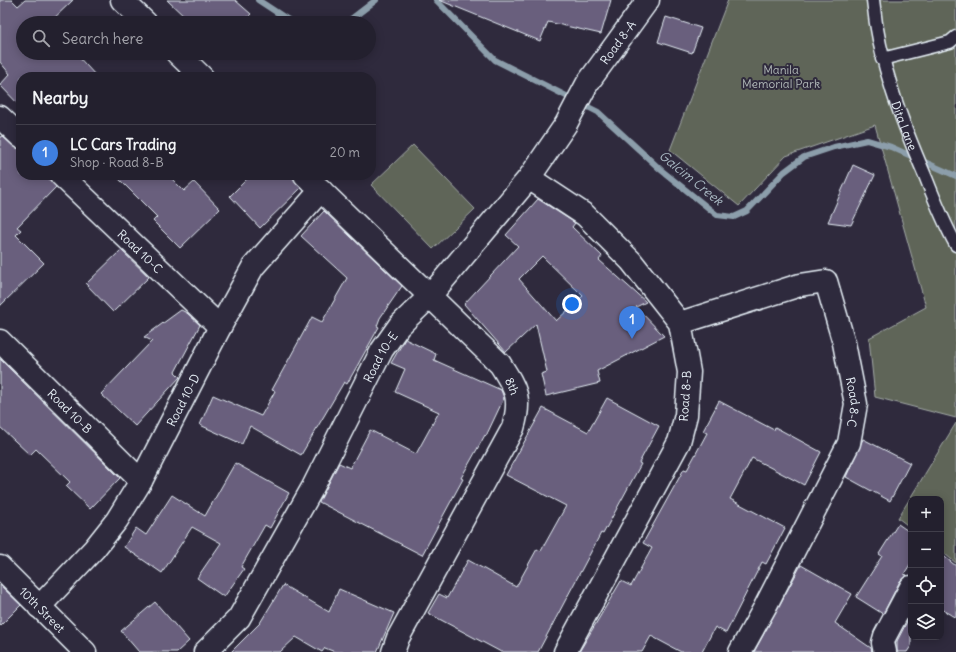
<!DOCTYPE html>
<html lang="en">
<head>
<meta charset="utf-8">
<style>
	body { margin:0; font-family:Delius,sans-serif; background:#2b2836; color:#f1f3f6 }
	.controls { position:absolute; right:12px; bottom:12px; display:grid; overflow:hidden; border-radius:8px; box-shadow:0 2px 10px #0003 }
	.controls button { width:36px; height:36px; display:grid; place-items:center; padding:0; border:0; border-bottom:1px solid #403e4a; background:#23202e; color:#f1f3f6; font:20px sans-serif }
	.you { position:absolute; left:572px; top:304px; width:14px; height:14px; margin:-10px; border:3px solid #fff; border-radius:50%; background:#1a73e8; box-shadow:0 0 0 6px #1a73e833 }
	.badge { display:grid; place-items:center; width:26px; height:26px; border-radius:50%; background:#ff9aa2; color:#fff; font-size:13px; font-weight:700 }
	.pin { position:absolute; translate:-50% -33px; filter:drop-shadow(0 1px 2px #0008) }
	.pin::after { content:''; position:absolute; top:21px; width:14px; height:12px; background:inherit; clip-path:polygon(0 0,100% 0,50% 100%) }
	.list { margin:0; padding:0; list-style:none }
	h2 { display:flex; justify-content:space-between; align-items:center; height:52px; margin:0; padding:0 16px; font-size:17px }
	h2 small { font-size:13px; font-weight:400; color:#a3a3aa }
	.list li { display:grid; grid-template-columns:26px 1fr auto; gap:12px; align-items:center; box-sizing:border-box; height:56px; padding:0 16px; border-top:1px solid #403e4a }
	.list b { display:block; font-size:15px; white-space:nowrap }
	.list p { margin:0; font-size:13px; white-space:nowrap; color:#a3a3aa }
	.list em { font-size:13px; font-style:normal; color:#a3a3aa }
	.icon { flex:none; width:22px; height:22px; fill:none; stroke:currentColor; stroke-width:2; stroke-linecap:round; stroke-linejoin:round }
	.map { position:relative; flex:none; width:956px; height:652px; overflow:hidden }
	.search { position:absolute; background:#23202e; box-shadow:0 2px 10px #0003; left:16px; top:16px; width:360px; height:44px; display:flex; align-items:center; gap:10px; box-sizing:border-box; padding:0 14px; border-radius:22px; color:#a3a3aa; font-size:15px }
	.panel { position:absolute; background:#23202e; box-shadow:0 2px 10px #0003; left:16px; top:72px; width:360px; height:108px; border-radius:16px }
	.map>svg:first-child { display:block }
	.green { fill:#5f6558; stroke:#a4aba8 }
	.lines { fill:none; stroke-linecap:round; stroke-linejoin:round }
	.stream { stroke:#8c9eab; stroke-width:6 }
	.building { fill:#695f7d; stroke:#e8f1f8; fill-rule:evenodd }
	.service-casing { stroke:#e8f1f8; stroke-width:15 }
	.minor-casing { stroke:#e8f1f8; stroke-width:25 }
	.service { stroke:#2f2a3d; stroke-width:12 }
	.minor { stroke:#2f2a3d; stroke-width:22 }
	.labels { text-anchor:middle; dominant-baseline:central; stroke-width:4; stroke-linejoin:round; paint-order:stroke }
	.street-label { font-size:12px; fill:#e8f1f8; stroke:#2f2a3d }
	.park-label { font-size:12px; fill:#b1b9b8; stroke:#2f2a3d }
	.water-label { font-size:13px; font-style:italic; fill:#aabac4; stroke:#2f2a3d }
</style>
</head>
<body>
<div class="map">
<svg width="956" height="652" viewBox="0 0 956 652">
	<rect width="100%" height="100%" fill="#2f2a3d"/>
	<filter id="ink" filterUnits="userSpaceOnUse"><feTurbulence type="fractalNoise" baseFrequency=".025" numOctaves="2"/><feDisplacementMap in="SourceGraphic" scale="8" xChannelSelector="R" yChannelSelector="G"/><feConvolveMatrix kernelMatrix="1 2 1 2 8 2 1 2 1" color-interpolation-filters="sRGB"/></filter>
	<g filter="url(#ink)">
		<g class="green">
			<path d="M728 0H956V418L875 397 869 338 926 307 875 125 786 156 739 206 670 150Z"/>
			<path d="M413 145 475 209 433 249 371 185Z"/>
			<path d="M956 423V563L941 551V499H911V528L898 518Z"/>
		</g>
		<g class="lines">
			<g class="stream">
				<path d="M258 0 293 23"/>
				<path d="M436 0 495 60 598 112 661 170 717 215 734 217 747 211 784 172 804 157 834 147 867 140 891 147 956 176"/>
				<path d="M346 23 376 0"/>
			</g>
		</g>
		<g class="building">
			<path d="M0 0H12L18 6 25 0H73L49 23H23V53H75L97 77H21V107L0 85 10 74 0 62Z"/>
			<path d="M167 0H235L251 14 242 23H199L191 15 187 19Z"/>
			<path d="M439 0H611L601 34 548 22 540 41Z"/>
			<path d="M666 17 701 28 692 53 658 42Z"/>
			<path d="M2 136 13 146 21 149V175H49V179L56 187 17 227 21 230 16 235 44 263 0 306V137Z"/>
			<path d="M853 165 875 175 851 225 828 222Z"/>
			<path d="M115 175H168L184 191 194 182 220 209 180 248 153 221 157 217Z"/>
			<path d="M251 175H291L301 188 260 228 230 196Z"/>
			<path d="M538 199 575 223 572 227 602 256 599 260 646 302 636 307 664 336 597 371 600 383 546 396 541 374 547 372 536 324 506 352 464 304 518 246 506 235ZM542 256 583 296 556 321 519 279Z"/>
			<path d="M324 211 402 286 380 318 377 326 379 327 347 384 344 382 301 455 250 426 242 444 200 425 213 395 261 416 275 391 272 390 312 317 322 322 347 278 301 236Z"/>
			<path d="M121 250 149 277 113 312 86 284Z"/>
			<path d="M181 310 187 313 200 325 175 372 180 377 135 426 101 394 152 341 144 337Z"/>
			<path d="M405 339 436 354 434 360 501 390 504 398 486 436 485 435 461 478 463 479 422 555 319 502 339 463 350 468 370 430 416 454 439 412 395 392 405 369 391 363Z"/>
			<path d="M0 359 120 478 90 509 66 486 70 482 36 449 30 455 0 427Z"/>
			<path d="M607 398 659 426 639 463 641 464 603 534 601 533 538 652H501L428 613 439 594 447 598 468 560 516 587 537 549 541 551 566 506 506 475 543 408 588 432Z"/>
			<path d="M719 401 774 430 775 427 821 452 804 485 752 458 730 499 785 528 766 564 762 562 726 633 715 627 702 652H681L651 636 642 652H579L621 581 631 586 652 548 643 543 684 469 687 470 707 433 703 431Z"/>
			<path d="M863 439 910 463 890 501 846 477Z"/>
			<path d="M235 463 289 493 270 528 265 525 241 567 244 569 224 597 197 578 221 543 192 527 162 573 124 547 136 528 146 535 172 495 205 516Z"/>
			<path d="M898 524 911 533V563L904 574 907 575 900 581 883 614 856 597 882 556 879 554Z"/>
			<path d="M941 554 956 566V618L941 609Z"/>
			<path d="M801 565 852 594 835 623 871 648 872 652H754Z"/>
			<path d="M0 585 21 605 0 626Z"/>
			<path d="M283 585 329 612 339 589 394 613 377 652H335L325 648 322 652 296 637 280 652H231L260 623Z"/>
			<path d="M155 602 189 641 177 652H139L121 631Z"/>
			<path d="M911 614V646L907 652H897V641Z"/>
		</g>
		<g class="lines">
			<g class="service-casing">
				<g id="service">
					<path id="s1" d="M873 0C879 63 901 120 926 178 935 201 944 223 956 245"/>
					<path d="M882 59 950 42 956 37"/>
				</g>
			</g>
			<g class="minor-casing">
				<g id="minor">
					<path d="M122 0 146 23"/>
					<path d="M177 53 202 77"/>
					<path d="M0 117 21 137"/>
					<path id="s2" d="M61 175 220 327"/>
					<path id="s3" d="M305 175 500 364C516 389 522 398 513 428L398 638 393 652"/>
					<path d="M529 178 585 215 631 261 680 323 689 372 686 415 679 442 565 652"/>
					<path id="s4" d="M680 323 800 285 826 281 844 343 856 404 849 443 765 607 740 652"/>
					<path id="s5" d="M0 341 141 481"/>
					<path id="s6" d="M0 567 85 652"/>
					<path id="s7" d="M39 607 94 549 117 520 141 481 220 327 253 267 321 190"/>
					<path id="s8" d="M205 652 239 618 312 489 382 350 399 326 430 296 529 178 566 124 587 84 648 0"/>
					<path d="M885 652 883 643 885 636 911 587"/>
				</g>
			</g>
			<use href="#service" class="service"/>
			<use href="#minor" class="minor"/>
		</g>
	</g>
	<g class="labels">
		<g class="street-label">
			<text stroke="none"><textPath href="#s8" startOffset="741">Road 8-A</textPath></text>
			<text stroke="none"><textPath href="#s1" startOffset="130">Dita Lane</textPath></text>
			<text stroke="none"><textPath href="#s2" startOffset="110">Road 10-C</textPath></text>
			<text stroke="none"><textPath href="#s8" startOffset="345">Road 10-E</textPath></text>
			<text stroke="none"><textPath href="#s3" startOffset="297">8th</textPath></text>
			<text transform="translate(685 396) rotate(-86)">Road 8-B</text>
			<text stroke="none"><textPath href="#s7" startOffset="254">Road 10-D</textPath></text>
			<text stroke="none"><textPath href="#s4" startOffset="277">Road 8-C</textPath></text>
			<text stroke="none"><textPath href="#s5" startOffset="99">Road 10-B</textPath></text>
			<text stroke="none"><textPath href="#s6" startOffset="60">10th Street</textPath></text>
		</g>
		<g class="park-label">
			<text x="781" y="69">Manila<tspan x="781" dy="14">Memorial Park</tspan></text>
		</g>
		<g class="water-label">
			<text transform="translate(691 178) rotate(39)">Galcim Creek</text>
		</g>
	</g>
</svg>
<div class="controls">
<button>+</button>
<button>−</button>
<button><svg class="icon" aria-label="locate" viewBox="0 0 24 24"><circle cx="12" cy="12" r="6"/><path d="M12 2v4M12 18v4M2 12h4M18 12h4"/></svg></button>
<button><svg class="icon" aria-label="layers" viewBox="0 0 24 24"><path d="M12 4l9 5-9 5-9-5zM3 14l9 5 9-5"/></svg></button>
</div>
<div class="you"></div>
<div class="pin badge" style="left:632px;top:339px;background:#3f7fe0">1</div>
<div class="search"><svg class="icon" aria-label="search" viewBox="0 0 24 24"><circle cx="10" cy="10" r="6"/><path d="M15 15l6 6"/></svg>Search here</div>
<section class="panel">
<h2>Nearby<small></small></h2>
<ul class="list">
<li><span class="badge" style="background:#3f7fe0">1</span><div><b>LC Cars Trading</b><p>Shop · Road 8-B</p></div><em>20 m</em></li>
</ul>
</section>
</div>
</body>
</html>
